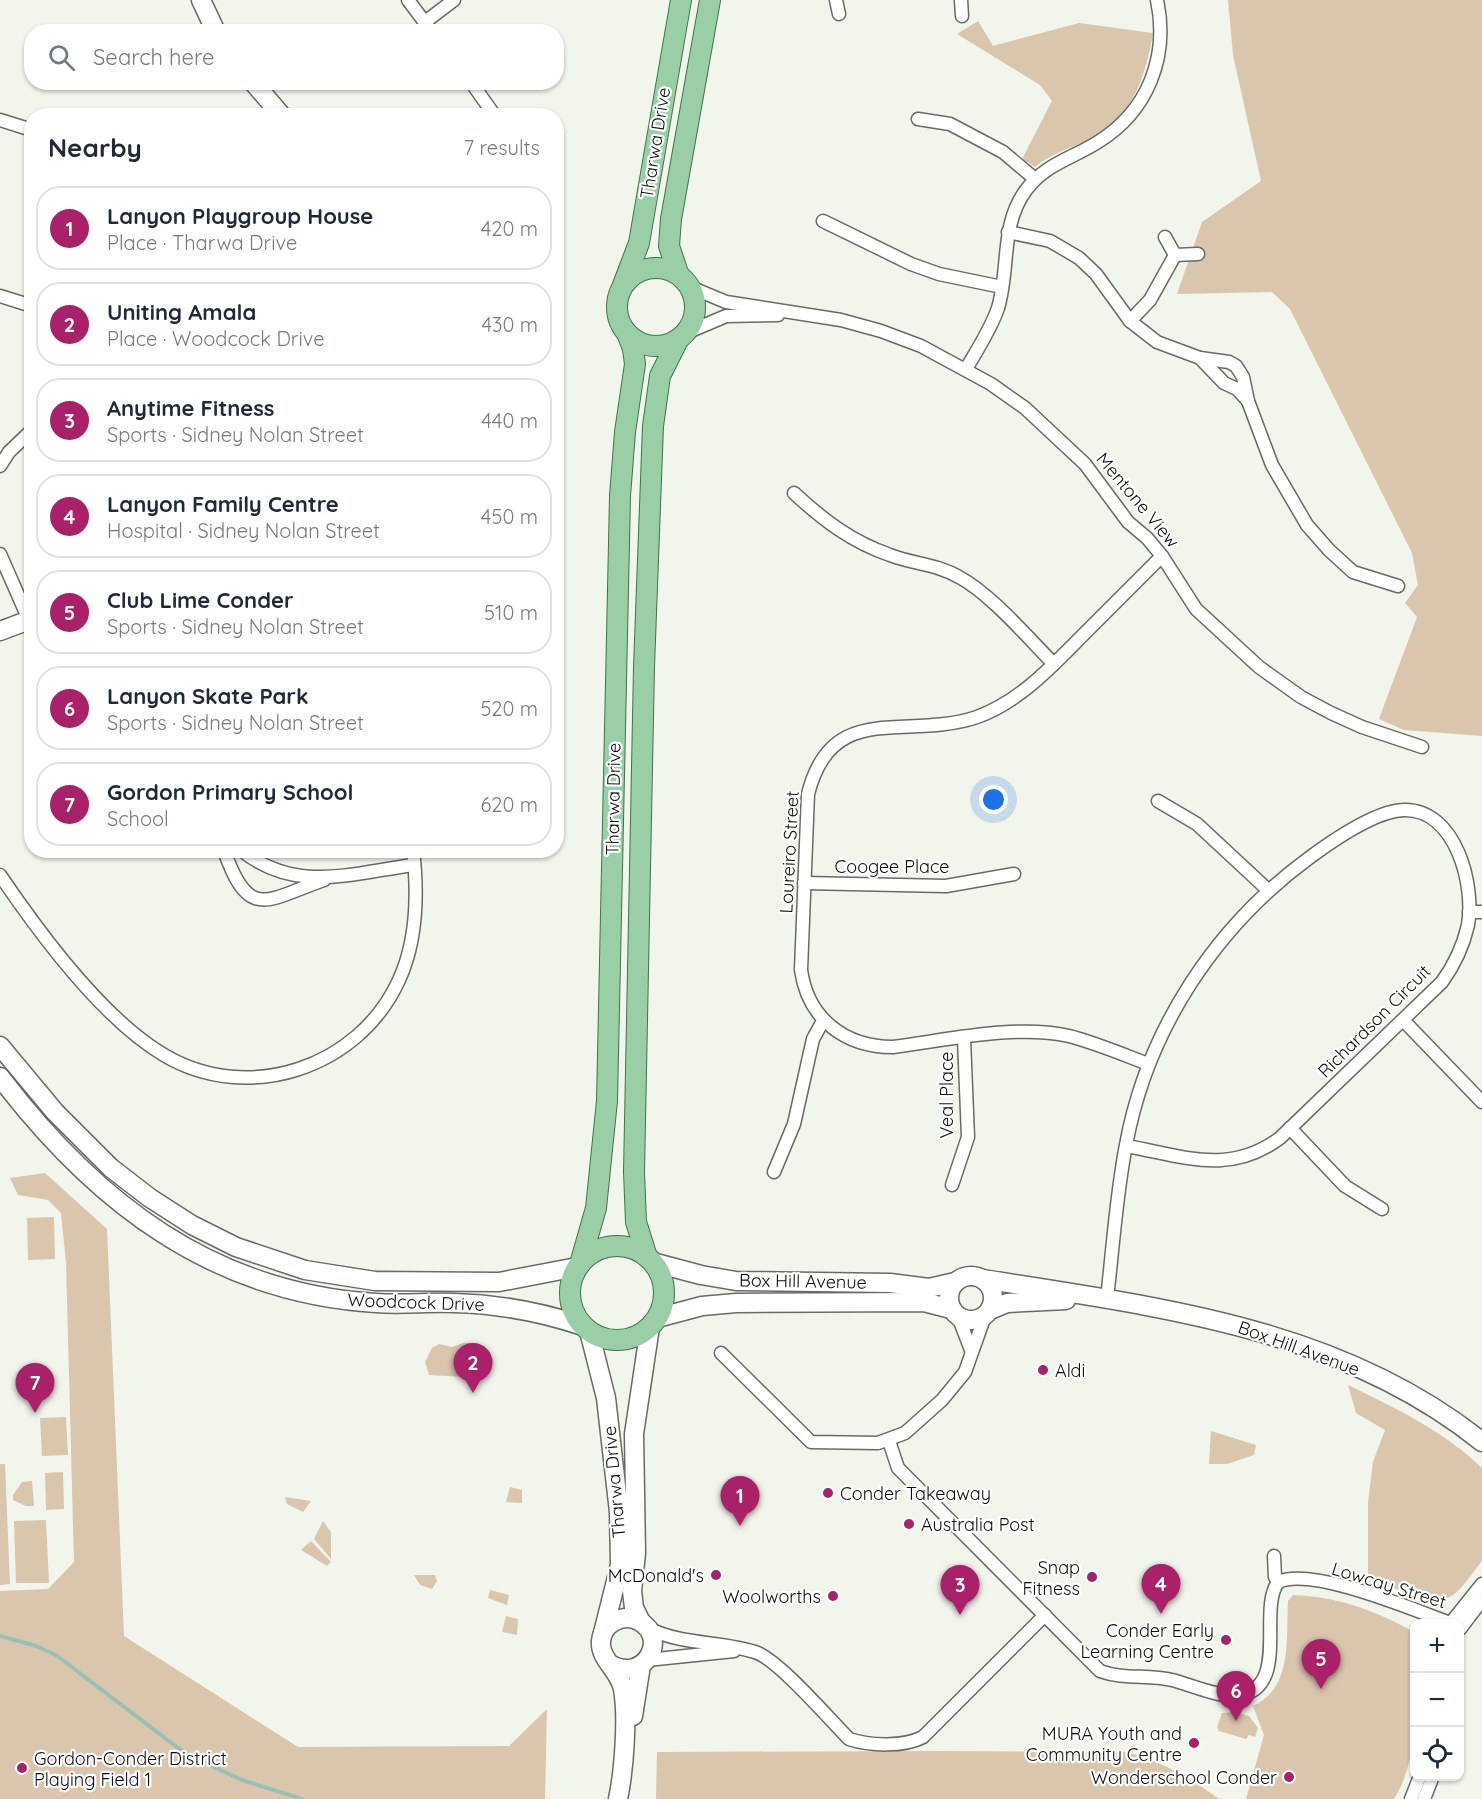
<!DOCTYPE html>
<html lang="en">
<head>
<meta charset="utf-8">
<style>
	body { margin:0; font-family:Quicksand,sans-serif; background:#f2f2f3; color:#1f2937 }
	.controls { position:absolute; right:18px; bottom:18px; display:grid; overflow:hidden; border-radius:12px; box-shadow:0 2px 4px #0004 }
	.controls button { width:54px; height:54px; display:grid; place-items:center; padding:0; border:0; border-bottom:2px solid #e0e1e3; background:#fff; color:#1f2937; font:30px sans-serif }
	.you { position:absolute; left:994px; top:800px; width:21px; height:21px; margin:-15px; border:4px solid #fff; border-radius:50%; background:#1a73e8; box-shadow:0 0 0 9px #1a73e833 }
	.badge { display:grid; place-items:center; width:39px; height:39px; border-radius:50%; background:#a92168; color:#fff; font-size:20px; font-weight:700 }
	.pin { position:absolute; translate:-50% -50px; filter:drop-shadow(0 2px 3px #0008) }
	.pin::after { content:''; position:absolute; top:32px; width:21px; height:18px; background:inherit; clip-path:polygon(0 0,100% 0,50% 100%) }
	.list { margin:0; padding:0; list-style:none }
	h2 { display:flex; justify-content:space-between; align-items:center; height:78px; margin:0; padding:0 24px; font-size:26px }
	h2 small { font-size:20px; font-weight:400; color:#747a83 }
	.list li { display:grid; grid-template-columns:39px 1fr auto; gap:18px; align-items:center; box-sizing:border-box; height:84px; margin:0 12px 12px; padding:0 12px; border:2px solid #e0e1e3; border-radius:24px }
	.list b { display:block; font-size:22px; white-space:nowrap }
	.list p { margin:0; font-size:20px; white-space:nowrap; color:#747a83 }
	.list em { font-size:20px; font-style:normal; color:#747a83 }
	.icon { flex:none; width:33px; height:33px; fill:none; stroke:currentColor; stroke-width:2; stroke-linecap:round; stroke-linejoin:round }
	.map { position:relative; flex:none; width:1482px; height:1799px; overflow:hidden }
	.search { position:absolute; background:#fff; box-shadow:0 2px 4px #0004; left:24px; top:24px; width:540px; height:66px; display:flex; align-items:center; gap:15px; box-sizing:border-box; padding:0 21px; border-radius:24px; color:#747a83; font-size:22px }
	.panel { position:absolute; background:#fff; box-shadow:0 2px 4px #0004; left:24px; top:108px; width:540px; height:750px; border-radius:24px }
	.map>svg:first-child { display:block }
	.green { fill:#dac5ad }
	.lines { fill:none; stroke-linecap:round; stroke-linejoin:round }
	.stream { stroke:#9ac0b5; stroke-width:4 }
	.street-casing { stroke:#686b63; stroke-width:15 }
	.secondary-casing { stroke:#686b63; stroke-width:21 }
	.primary-casing { stroke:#3d7548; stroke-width:22 }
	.street { stroke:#fff; stroke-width:12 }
	.secondary { stroke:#fff; stroke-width:18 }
	.primary { stroke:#9acea6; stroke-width:20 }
	.poi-dot { fill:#a92168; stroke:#fff; stroke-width:2 }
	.labels { text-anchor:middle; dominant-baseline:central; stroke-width:4.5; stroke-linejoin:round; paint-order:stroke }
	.street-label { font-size:18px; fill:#0c0d0a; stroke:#fff }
	.poi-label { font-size:18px; fill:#0c0d0a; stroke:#fff; text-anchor:end }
</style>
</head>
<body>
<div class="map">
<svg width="1482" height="1799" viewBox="0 0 1482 1799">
	<rect width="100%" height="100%" fill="#f2f5ec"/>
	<g class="green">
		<path d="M1228 0H1482V736L1404 730 1379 719 1417 617 1405 603 1418 585 1412 553 1290 309 1272 292 1177 294 1202 222 1261 181 1233 55Z"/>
		<path d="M978 21 993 46 1079 23 1153 33C1146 74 1133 117 1093 138 1070 149 1057 150 1035 167L1022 159 1052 101 1040 85 957 34Z"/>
		<path d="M45 1173 107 1229 124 1636 298 1747 509 1746 547 1709 545 1799H0V1591L48 1589 74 1562 66 1263 61 1213 48 1200 18 1195 10 1178Z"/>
		<path d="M54 1217 55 1259 28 1260 27 1218Z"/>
		<path d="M463 1343H474L476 1365 465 1377 429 1375 425 1362 432 1348 439 1344 452 1347Z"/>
		<path d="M1348 1385C1395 1408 1444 1431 1482 1468V1561C1473 1572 1462 1590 1450 1597 1434 1607 1385 1584 1368 1578V1502L1373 1462 1385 1430 1356 1413Z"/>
		<path d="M66 1417 68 1455 42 1456 40 1418Z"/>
		<path d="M1211 1431 1256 1445 1254 1455 1227 1464H1209Z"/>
		<path d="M0 1464H5L10 1584 0 1585Z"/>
		<path d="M63 1472 64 1509 46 1510 45 1473Z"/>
		<path d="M32 1481 34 1506H26L13 1500V1495L22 1482Z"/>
		<path d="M510 1487 522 1490V1503L506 1502Z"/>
		<path d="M285 1497 311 1501 303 1512 287 1504Z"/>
		<path d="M46 1520 49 1583H16L14 1521Z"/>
		<path d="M323 1521 331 1532V1559L314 1539Z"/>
		<path d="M311 1541 331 1562 327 1566 301 1550Z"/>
		<path d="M414 1575H435L437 1581 432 1589 420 1585Z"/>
		<path d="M490 1590 509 1595 507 1605 488 1598Z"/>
		<path d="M1293 1595C1339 1597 1374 1610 1414 1632 1415 1685 1423 1752 1394 1799H1246L1264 1735 1253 1706C1293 1688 1286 1638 1288 1601Z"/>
		<path d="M506 1616 518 1619 517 1635 502 1632Z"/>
		<path d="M1235 1712 1249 1716 1258 1728 1255 1737 1249 1735 1246 1739 1219 1731 1217 1727 1222 1713Z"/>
		<path d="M940 1751 1126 1752C1161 1761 1191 1778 1219 1799H656L657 1752Z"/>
	</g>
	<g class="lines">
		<path class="stream" d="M0 1636 36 1646 56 1655 186 1754 242 1780 302 1799"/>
		<g class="street-casing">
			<g id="street">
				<path d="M408 0 432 32"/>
				<path d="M836 0 839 14"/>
				<path d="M961 0 962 16"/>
				<path d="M425 22 454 0"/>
				<path d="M471 82 495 116"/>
				<path d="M918 119 950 124 1003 152 1035 179"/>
				<path d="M0 120 32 130"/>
				<path d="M823 221 911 264 939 274 1002 287"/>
				<path d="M1008 232 1050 241 1079 258 1096 274 1130 321 1157 342 1200 358 1229 362 1236 366 1243 377 1248 401 1272 465 1307 525 1329 550 1353 572 1398 586"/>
				<path d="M1165 237 1175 255 1198 254"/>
				<path d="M690 287 726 302 841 320 881 331 921 346 991 384 1025 408 1085 464 1128 522 1147 538 1162 556 1196 609 1259 667 1301 697 1331 713 1362 727 1422 747"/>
				<path d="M0 296 32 306"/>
				<path d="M1130 321 1150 300 1175 255"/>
				<path d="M686 333 726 316 778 315"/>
				<path d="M1200 358 1224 383 1237 389 1248 401"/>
				<path d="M966 369C977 350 991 329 998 308 1010 268 1000 225 1026 190 1045 164 1073 158 1098 142 1148 111 1169 57 1157 0"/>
				<path d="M0 466 9 452 32 430"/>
				<path d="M794 493C823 520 852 542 890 555 913 564 937 564 959 577 991 594 1028 638 1054 664"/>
				<path d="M0 554 29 620"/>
				<path d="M1158 801 1197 824 1268 890"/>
				<path d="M224 850C249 923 268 899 324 880"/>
				<path d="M241 850C296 894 351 873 414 865"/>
				<path d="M0 875C40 934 103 1019 164 1055 248 1105 359 1068 399 980 417 941 418 893 413 850"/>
				<path d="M804 883 946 886 1014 874"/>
				<path d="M1469 912H1482"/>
				<path d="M1403 1020 1482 1102"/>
				<path d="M1148 1064C1122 1054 1096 1043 1069 1036 1016 1024 948 1040 893 1047 845 1047 808 1019 801 970L808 794C832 699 906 741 977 717 1021 701 1053 665 1085 633 1110 608 1136 582 1162 556"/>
				<path d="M1290 1128 1345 1186 1382 1209"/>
				<path d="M774 1172 794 1124 813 1039 823 1021"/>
				<path d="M952 1185 968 1137 964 1039"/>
				<path d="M1107 1298C1113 1248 1116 1196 1126 1145 1147 1030 1215 927 1309 858 1332 841 1376 810 1405 810 1456 810 1475 885 1468 925 1463 947 1455 964 1442 982L1280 1138C1229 1176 1184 1156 1126 1146"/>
				<path d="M958 1316 971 1350"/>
				<path d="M721 1353 811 1442 878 1443 905 1433 942 1400 965 1372 986 1313"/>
				<path d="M889 1441 898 1468 1100 1671C1124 1680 1148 1674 1172 1680 1188 1684 1219 1697 1235 1696 1292 1691 1257 1611 1278 1582L1275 1577 1274 1556"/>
				<path d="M1278 1582C1313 1566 1416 1611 1453 1624"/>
				<path d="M1450 1624 1482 1584"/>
				<path d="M648 1628C681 1645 720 1641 755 1652 778 1659 830 1720 849 1739 870 1746 904 1747 923 1737L1045 1615"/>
				<path d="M1460 1629 1482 1600"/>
				<path d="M647 1660 734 1651"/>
				<path d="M1411 1799 1420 1776"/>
				<path d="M1424 1799 1433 1776"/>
			</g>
		</g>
		<g class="secondary-casing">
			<g id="secondary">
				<path d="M201 0 216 32"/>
				<path d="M253 82 282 116"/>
				<path d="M0 631 32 619"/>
				<path d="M0 1046 55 1112 111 1168 150 1198 192 1225 236 1247 305 1270 375 1281 499 1282 577 1267"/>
				<path d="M0 1077C96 1203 213 1293 376 1303 402 1305 428 1302 454 1303 498 1304 541 1312 583 1326"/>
				<path d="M652 1262 701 1275 736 1281 890 1283 929 1288 955 1282"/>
				<circle cx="971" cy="1298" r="22"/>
				<path d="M983 1279C1157 1307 1339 1327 1482 1442"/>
				<path d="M990 1310 1007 1303 1066 1300"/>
				<path d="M657 1318 702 1306 736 1303 924 1302 951 1309"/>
				<path d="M589 1331 606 1398 619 1512 620 1565 603 1633"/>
				<path d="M641 1622 634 1608 632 1591 636 1553 634 1434 650 1327"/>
				<path d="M610 1664C644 1684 670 1638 639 1621 623 1613 603 1623 601 1641 599 1659 620 1671 623 1689 628 1718 624 1770 618 1799"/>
				<path d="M633 1716 641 1665"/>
			</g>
		</g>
		<g class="primary-casing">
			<g id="primary">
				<circle cx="656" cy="307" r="39"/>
				<path d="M678 273 669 246 671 219 710 0"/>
				<path d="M623 285 639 243 681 0"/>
				<circle cx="617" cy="1293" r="47"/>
				<path d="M647 1257 636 1222 634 1172 644 667 653 426 660 376 678 340"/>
				<path d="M580 1264 596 1208 607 1101 620 496 625 432 635 364 633 349 627 333"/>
			</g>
		</g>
		<use href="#street" class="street"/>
		<use href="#secondary" class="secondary"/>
		<use href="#primary" class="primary"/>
	</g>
	<g class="poi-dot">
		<circle cx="1043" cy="1370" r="6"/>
		<circle cx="828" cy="1493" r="6"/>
		<circle cx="909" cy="1524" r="6"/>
		<circle cx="716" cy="1575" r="6"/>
		<circle cx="1092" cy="1577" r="6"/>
		<circle cx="833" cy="1596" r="6"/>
		<circle cx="1226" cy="1640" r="6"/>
		<circle cx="1194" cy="1743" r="6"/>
		<circle cx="22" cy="1768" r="6"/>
		<circle cx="1289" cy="1777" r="6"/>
	</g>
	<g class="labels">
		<g class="street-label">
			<text transform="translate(655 143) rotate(-81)">Tharwa Drive</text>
			<text transform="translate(1138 500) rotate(50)">Mentone View</text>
			<text transform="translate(613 799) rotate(-89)">Tharwa Drive</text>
			<text transform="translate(789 852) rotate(-87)">Loureiro Street</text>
			<text x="892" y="866">Coogee Place</text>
			<text transform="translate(1374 1021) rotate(-45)">Richardson Circuit</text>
			<text transform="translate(946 1095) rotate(-90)">Veal Place</text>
			<text transform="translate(803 1281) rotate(1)">Box Hill Avenue</text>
			<text transform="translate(416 1302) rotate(2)">Woodcock Drive</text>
			<text transform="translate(1299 1348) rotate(20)">Box Hill Avenue</text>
			<text transform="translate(614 1482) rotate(-95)">Tharwa Drive</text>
			<text transform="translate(1389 1585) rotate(17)">Lowcay Street</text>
		</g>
		<g class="poi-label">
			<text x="1055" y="1370" text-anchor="start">Aldi</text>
			<text x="840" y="1493" text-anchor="start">Conder Takeaway</text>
			<text x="921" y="1524" text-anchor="start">Australia Post</text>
			<text x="1080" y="1567">Snap<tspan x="1080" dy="21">Fitness</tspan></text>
			<text x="704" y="1575">McDonald's</text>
			<text x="821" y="1596">Woolworths</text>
			<text x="1214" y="1630">Conder Early<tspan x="1214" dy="21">Learning Centre</tspan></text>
			<text x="1182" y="1733">MURA Youth and<tspan x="1182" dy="21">Community Centre</tspan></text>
			<text x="34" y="1758" text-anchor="start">Gordon-Conder District<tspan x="34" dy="21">Playing Field 1</tspan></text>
			<text x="1277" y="1777">Wonderschool Conder</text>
		</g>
	</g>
</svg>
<div class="controls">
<button>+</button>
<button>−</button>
<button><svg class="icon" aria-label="locate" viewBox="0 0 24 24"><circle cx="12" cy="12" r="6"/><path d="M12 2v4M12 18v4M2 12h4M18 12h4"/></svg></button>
</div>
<div class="you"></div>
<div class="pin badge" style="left:740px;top:1526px">1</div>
<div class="pin badge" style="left:473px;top:1393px">2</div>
<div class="pin badge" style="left:960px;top:1615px">3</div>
<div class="pin badge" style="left:1161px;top:1614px">4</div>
<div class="pin badge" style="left:1321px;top:1689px">5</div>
<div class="pin badge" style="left:1236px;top:1721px">6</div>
<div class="pin badge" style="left:35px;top:1413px">7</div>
<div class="search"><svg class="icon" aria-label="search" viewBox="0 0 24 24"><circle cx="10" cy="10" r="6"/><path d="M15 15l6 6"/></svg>Search here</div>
<section class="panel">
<h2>Nearby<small>7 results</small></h2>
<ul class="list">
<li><span class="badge">1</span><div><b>Lanyon Playgroup House</b><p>Place · Tharwa Drive</p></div><em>420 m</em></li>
<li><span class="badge">2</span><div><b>Uniting Amala</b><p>Place · Woodcock Drive</p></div><em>430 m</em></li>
<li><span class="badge">3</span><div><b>Anytime Fitness</b><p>Sports · Sidney Nolan Street</p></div><em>440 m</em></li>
<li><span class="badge">4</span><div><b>Lanyon Family Centre</b><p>Hospital · Sidney Nolan Street</p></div><em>450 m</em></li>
<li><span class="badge">5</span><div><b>Club Lime Conder</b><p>Sports · Sidney Nolan Street</p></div><em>510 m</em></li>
<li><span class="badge">6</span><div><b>Lanyon Skate Park</b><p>Sports · Sidney Nolan Street</p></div><em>520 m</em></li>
<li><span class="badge">7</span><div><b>Gordon Primary School</b><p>School</p></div><em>620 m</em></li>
</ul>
</section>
</div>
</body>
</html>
